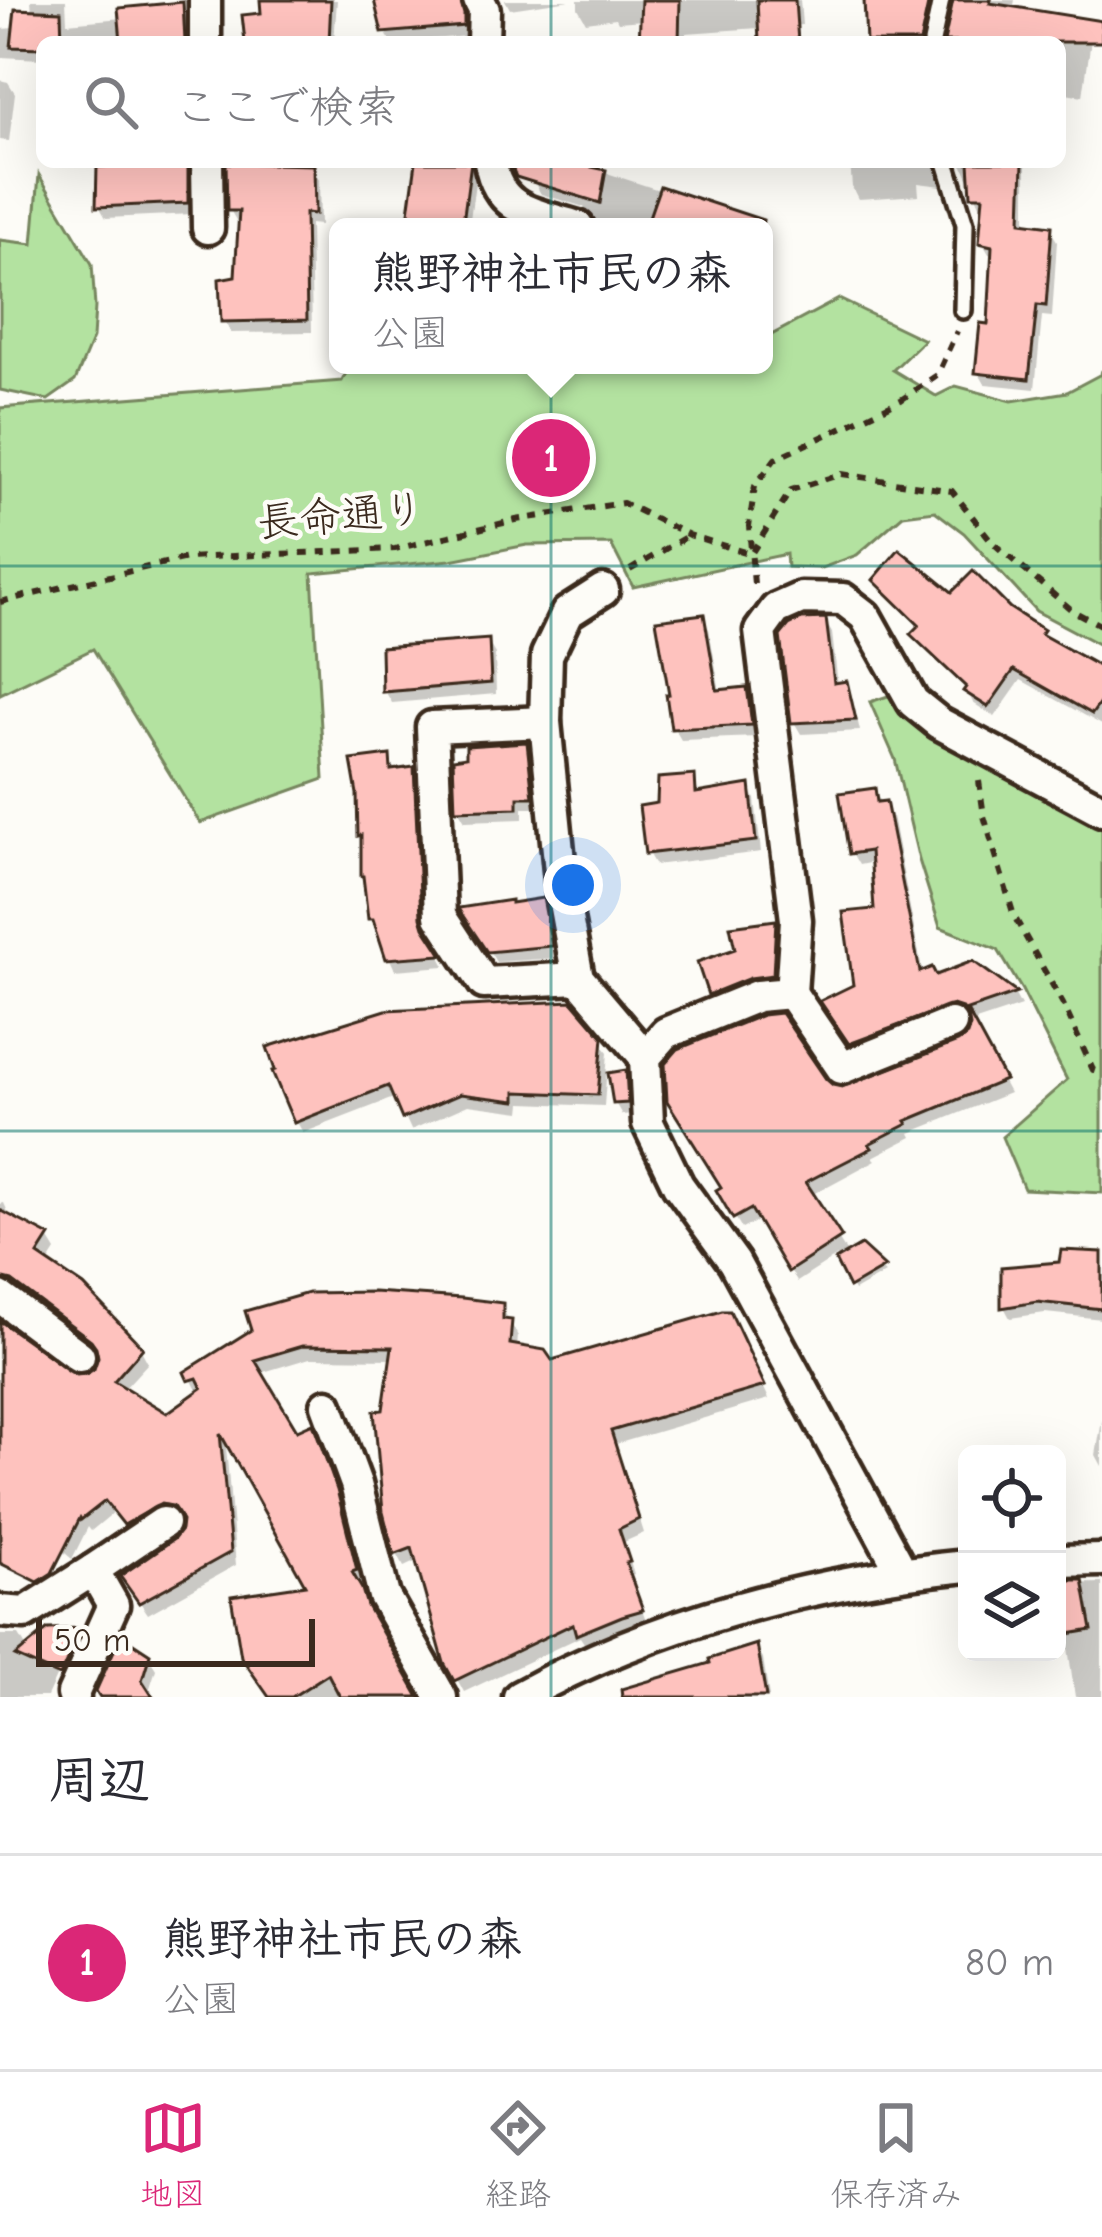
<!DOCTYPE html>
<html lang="ja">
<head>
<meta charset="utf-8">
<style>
	body { margin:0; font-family:"Comic Neue","Klee One",sans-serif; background:#f2f2f3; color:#2b2b33 }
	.controls { position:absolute; right:36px; bottom:36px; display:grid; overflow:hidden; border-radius:18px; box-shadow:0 12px 48px #0002 }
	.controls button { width:108px; height:108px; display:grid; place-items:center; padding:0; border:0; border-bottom:3px solid #e1e1e2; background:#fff; color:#2b2b33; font:60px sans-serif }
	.scale { position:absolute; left:36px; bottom:30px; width:279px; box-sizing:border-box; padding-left:12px; border:6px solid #3b2a1e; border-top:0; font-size:33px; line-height:42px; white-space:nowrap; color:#3b2a1e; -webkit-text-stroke:9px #fdfcf7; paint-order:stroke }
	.you { position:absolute; left:573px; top:885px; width:42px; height:42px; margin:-30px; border:9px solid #fff; border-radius:50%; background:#1a73e8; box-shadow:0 0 0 18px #1a73e833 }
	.badge { display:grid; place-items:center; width:78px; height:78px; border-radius:50%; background:#db2777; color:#fff; font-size:39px; font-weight:700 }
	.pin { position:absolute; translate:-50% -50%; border:6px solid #fff; box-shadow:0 3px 12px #0006 }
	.popup { position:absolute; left:329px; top:218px; width:444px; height:156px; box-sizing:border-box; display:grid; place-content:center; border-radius:18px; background:#fff; filter:drop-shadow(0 3px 9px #0005); font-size:39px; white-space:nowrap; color:#7c7c81 }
	.popup b { font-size:45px; color:#2b2b33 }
	.popup::after { content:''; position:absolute; left:50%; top:100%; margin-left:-24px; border:24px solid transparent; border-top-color:#fff }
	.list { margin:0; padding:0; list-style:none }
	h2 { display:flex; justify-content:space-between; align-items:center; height:156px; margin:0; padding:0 48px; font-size:51px }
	h2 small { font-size:39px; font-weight:400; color:#7c7c81 }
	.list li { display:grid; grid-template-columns:78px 1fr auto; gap:36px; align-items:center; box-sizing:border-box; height:216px; padding:0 48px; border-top:3px solid #e1e1e2 }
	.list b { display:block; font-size:45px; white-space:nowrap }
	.list p { margin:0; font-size:39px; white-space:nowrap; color:#7c7c81 }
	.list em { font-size:39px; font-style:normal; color:#7c7c81 }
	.icon { flex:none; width:66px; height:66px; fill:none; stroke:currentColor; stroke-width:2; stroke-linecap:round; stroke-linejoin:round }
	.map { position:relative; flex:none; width:1102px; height:1697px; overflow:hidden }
	.search { position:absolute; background:#fff; box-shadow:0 12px 48px #0002; left:36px; right:36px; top:36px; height:132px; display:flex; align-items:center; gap:30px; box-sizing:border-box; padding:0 42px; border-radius:18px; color:#7c7c81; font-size:45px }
	.sheet { height:372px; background:#fff }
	nav { display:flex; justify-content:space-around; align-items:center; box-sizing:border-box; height:168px; border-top:3px solid #e1e1e2; background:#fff; font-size:33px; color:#7c7c81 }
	nav a { display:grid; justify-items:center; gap:6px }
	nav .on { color:#db2777 }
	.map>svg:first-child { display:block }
	.green { fill:#b3e2a0; stroke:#77865f; stroke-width:3 }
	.shadow { fill:#0003 }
	.building { fill:#fec2be; stroke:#3b2a1e; stroke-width:3 }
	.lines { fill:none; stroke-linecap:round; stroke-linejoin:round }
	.lane-casing { stroke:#3b2a1e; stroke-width:24 }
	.street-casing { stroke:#3b2a1e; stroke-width:39 }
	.path { stroke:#3b2a1e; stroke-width:6; stroke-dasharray:9 9; stroke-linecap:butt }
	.lane { stroke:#fdfcf7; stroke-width:15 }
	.street { stroke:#fdfcf7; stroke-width:30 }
	.grid { fill:none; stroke:#0f766e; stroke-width:3; stroke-opacity:0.55 }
	.labels { text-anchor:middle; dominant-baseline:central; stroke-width:9; stroke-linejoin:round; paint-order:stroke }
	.street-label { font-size:42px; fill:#3b2a1e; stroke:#fdfcf7 }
</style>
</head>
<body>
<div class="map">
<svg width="1102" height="1697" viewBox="0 0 1102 1697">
	<rect width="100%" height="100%" fill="#fdfcf7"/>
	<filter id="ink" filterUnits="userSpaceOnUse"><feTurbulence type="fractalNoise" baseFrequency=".00833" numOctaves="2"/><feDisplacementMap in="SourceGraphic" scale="24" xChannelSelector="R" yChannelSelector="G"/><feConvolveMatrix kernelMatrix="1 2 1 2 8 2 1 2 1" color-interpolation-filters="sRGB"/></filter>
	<g filter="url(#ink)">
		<g class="green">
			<path d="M39 175 92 264 95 307 93 338 75 381 48 400 0 390V240L33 244Z"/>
			<path d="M839 299 924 340 893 370 936 396 956 386 1012 401 1067 392 1101 374 1102 370V646L1036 611 964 533 935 511 903 515 857 555 822 568 787 567 786 554 633 587 611 544 527 545 451 560 312 573 324 779 200 823 93 649 0 694V408L342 381 350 365H764V339Z"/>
			<path d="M891 695 930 737 955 751 958 746 1102 826V1193L1024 1189 1002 1137 1067 1080 1022 990 998 950 940 927 919 860 895 759 870 702Z"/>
		</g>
		<g class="shadow">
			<path d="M31 0H66L67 23 122 18 182 6 188 17 191 42H42V59L0 57V29L16 28 32 13Z"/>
			<path d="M290 0H337L334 42H268Z"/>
			<path d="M377 0H465L469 36 391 42 385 32Z"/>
			<path d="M505 0H570L510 9Z"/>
			<path d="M578 0H800L802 25 686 33V42H642L643 20 618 22 616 18 586 22 578 8Z"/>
			<path d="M961 0H1015L1013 10 1092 33 1083 96 1060 92V42H953Z"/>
			<path d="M0 80 8 82 15 93 9 141 0 140Z"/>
			<path d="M419 162H474L477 167 469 227H410Z"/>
			<path d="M541 162H573L742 217 748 227H600V224L591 219 584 207 541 194 534 182Z"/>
			<path d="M850 162H953L944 165 940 172 942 186 918 183 919 195 858 199 852 187Z"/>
			<path d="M958 162H1026V226L1050 229 1057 241 1052 317 1042 316 1035 389 985 384 978 372 990 327 995 255 989 254 982 242 985 207H981L963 166Z"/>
			<path d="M186 165 193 177V214L106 218 99 206Z"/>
			<path d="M312 167 319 179 320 225 310 224 312 332 231 333 224 321 238 279 241 222H237L230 210Z"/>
			<path d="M876 580 1008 611 1041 632 1046 640 1102 672V725L1021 680 995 717 973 703 967 690 921 646 914 634 920 628 883 592Z"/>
			<path d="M702 618 709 629 720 692 746 690 753 702 757 737 681 740 674 728Z"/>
			<path d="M825 621 832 633 838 685 845 684 852 696 860 731 801 734 794 722Z"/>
			<path d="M488 642 495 654 496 694 392 703 385 691Z"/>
			<path d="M525 745 532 757 538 808H523V819L465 821 458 809Z"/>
			<path d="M389 759 397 772 413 770 419 782 426 931 445 966 395 970 371 918 364 841 361 835Z"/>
			<path d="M693 778 700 796 749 787 755 799 761 852 655 865 648 853 660 805Z"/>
			<path d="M873 791 892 816 923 974 935 978 973 965 1015 995 1021 1006 973 1022 964 1016 952 1017 858 1054 830 1013 856 986 878 911 874 862 859 865 852 853Z"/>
			<path d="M542 901 549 913 557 958 496 962 464 910Z"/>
			<path d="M775 923 781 935 778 986 717 1005 711 994 738 951Z"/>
			<path d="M571 1004 608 1052 604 1106 522 1103 521 1112 468 1105 411 1130 396 1097 303 1133 297 1122Z"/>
			<path d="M973 1027 1009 1093 910 1133 912 1137 873 1157 876 1160 811 1195 849 1256 860 1249 885 1273 854 1291 837 1256 797 1282 761 1219 742 1229 720 1191 824 1081 842 1091 968 1039Z"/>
			<path d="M625 1073 631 1084 633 1114 622 1115 615 1103Z"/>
			<path d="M4 1203 11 1219 48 1238 56 1251 47 1265 141 1350 148 1363 123 1390 167 1417 199 1394 188 1373 255 1331 501 1306 518 1336 517 1348 550 1363 736 1327 769 1399 616 1444 644 1533 624 1542 634 1575 630 1576 647 1623 586 1646 580 1637 464 1692 447 1661 419 1560 404 1567 397 1554 386 1512V1412L393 1359 310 1358 260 1373 296 1434 319 1439 343 1506 363 1583 357 1586 368 1605 373 1621 417 1697H271L310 1587 225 1435 236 1565 148 1614 131 1589 183 1534V1518L171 1515 134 1536 114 1512 91 1531 88 1527 72 1559 0 1498V1325L66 1374 87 1377 98 1368 100 1352 22 1294 13 1290 0 1291V1204Z"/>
			<path d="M1102 1255V1319L1045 1313 1010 1318 1004 1307 1062 1265Z"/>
			<path d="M1102 1420V1466L1096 1455Z"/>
			<path d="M1102 1583V1697H1075L1059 1584Z"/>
			<path d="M80 1631 87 1643 63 1697H54L79 1640H73L47 1697H0V1635H19L28 1650Z"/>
			<path d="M122 1639 148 1656 156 1669 147 1697H98Z"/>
			<path d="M756 1647 763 1659 769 1697H650Z"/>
		</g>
		<g class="building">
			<path d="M260 0H331L329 42H245L242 15 261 13Z"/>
			<path d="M374 0H460L464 14V26L382 33Z"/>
			<path d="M641 0H680L679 42H639Z"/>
			<path d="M757 0H795L798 42H759Z"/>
			<path d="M864 0H929L920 42H866Z"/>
			<path d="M953 0H991L990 3 1102 21V42H944Z"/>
			<path d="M183 2 185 42H121L118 8Z"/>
			<path d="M15 9 61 11 62 42H42V48L11 47Z"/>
			<path d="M117 162H188V203L96 207 97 167 117 166Z"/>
			<path d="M416 162H471L463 222 450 220 448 227H407Z"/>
			<path d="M510 162H593L592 167 606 170 600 203 516 177Z"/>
			<path d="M969 162H1023L1021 222 1052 226 1046 306 1037 305 1029 379 975 373 980 323 988 324 992 246 979 243 983 196H971Z"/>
			<path d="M226 163 314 165 315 214 305 213 307 320 221 322 219 279 235 276 239 211H227Z"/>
			<path d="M660 186 763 220 762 227H671L648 220Z"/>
			<path d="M899 549 952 592 973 571 1010 608 1044 630 1041 634 1102 668V700L1092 714 1014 670 988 707 963 691 966 687 910 634 919 625 873 580Z"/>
			<path d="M704 614 717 690 747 687 752 725 671 729 666 694H669L656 620Z"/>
			<path d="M826 618 834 683 847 681 856 720 791 723 780 636 789 625 802 619Z"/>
			<path d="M489 639 491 683 382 692 381 647Z"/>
			<path d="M527 742 533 797H518V808L455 810 453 759 466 757V746Z"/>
			<path d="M390 755 391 770 414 767 421 917 424 927 442 955 386 959 373 919H368L363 876H361V835L358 836 357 794 351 760Z"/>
			<path d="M695 775 696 793 750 784 756 841 645 854 639 806 657 803 658 778Z"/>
			<path d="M875 788 877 802 886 801 920 972 932 967 936 975 973 961 1017 993 967 1010 1005 1080 906 1121 908 1124 869 1144 872 1148 806 1182 842 1237 788 1272 751 1209 733 1219 716 1190 721 1187 667 1101 665 1064 678 1049 762 1015 781 1013 826 1079 833 1085 842 1087 958 1042 967 1035 970 1026 968 1016 962 1008 953 1005 849 1044 820 1001 853 985 843 912 874 909 870 851 849 854 839 793Z"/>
			<path d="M543 898 552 946 487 952 459 910V908L511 900V903Z"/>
			<path d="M776 920 773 975 750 978 708 995 697 962 735 949 730 926Z"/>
			<path d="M572 1001 603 1037 598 1095 516 1092V1101L460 1094 402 1119 388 1086 294 1123 272 1071 275 1070 267 1047 386 1010Z"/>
			<path d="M626 1070 628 1103 613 1104 608 1073Z"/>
			<path d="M0 1210 50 1236 38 1255 84 1286 143 1348 114 1381 167 1413 202 1388 197 1378 188 1381 184 1372 251 1330 245 1311 308 1293 373 1292 462 1298 503 1303V1319L512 1320 510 1344 545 1350 552 1360 722 1311H730L765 1386 611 1431 639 1519 619 1529 630 1562 626 1563 643 1610 622 1616 576 1635 573 1624 454 1681 444 1663 412 1548 394 1555 383 1512 374 1411 383 1410 392 1347 302 1346 255 1360 297 1430 313 1423 337 1490 357 1570 352 1572 362 1589 367 1606 419 1697H340L328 1674 292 1697H269L241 1657 231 1596 305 1585 220 1433 231 1552 139 1603 120 1576 174 1539 181 1530 182 1521 173 1506 161 1504 124 1525 105 1501 81 1520 80 1518 52 1573 38 1582 0 1563V1321L76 1375 86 1374 94 1369 98 1357 96 1347 91 1340 12 1281 0 1278Z"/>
			<path d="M861 1245 885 1267 849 1288 835 1260Z"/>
			<path d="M1061 1250 1102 1252V1309L1037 1302 1001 1308V1267L1059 1262Z"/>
			<path d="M1057 1580H1083L1092 1630 1063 1635Z"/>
			<path d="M81 1628 60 1676 15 1656 48 1629Z"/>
			<path d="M121 1635 150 1654 142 1680 153 1697H100L96 1691Z"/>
			<path d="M757 1644 766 1697H622L621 1689 710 1663 709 1659Z"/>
		</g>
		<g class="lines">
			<g class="lane-casing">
				<g id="lane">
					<path d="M932 42 941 0"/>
					<path d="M946 162 965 224 963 310"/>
				</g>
			</g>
			<g class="street-casing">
				<g id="street">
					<path d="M205 0V42"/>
					<path d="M479 0 484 10 483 42"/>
					<path d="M207 162 208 228"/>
					<path d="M490 162C499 213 535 213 578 227"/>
					<path d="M603 590 567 613 547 655 545 722 562 891 578 978 645 1057"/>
					<path d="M545 722 432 727 440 916 484 983 578 978"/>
					<path d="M791 993 842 1068 951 1024"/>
					<path d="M0 1297 79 1356"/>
					<path d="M327 1405 356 1484 384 1596 441 1697"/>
					<path d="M1057 1561 1102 1560"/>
					<path d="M93 1570 163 1523"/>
					<path d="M902 1572 734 1262 678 1185 648 1123 645 1057 666 1033 757 996 791 993 796 920 760 631 776 609 801 598 843 599 865 616 913 702 939 723 1102 810"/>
					<path d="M0 1611 25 1613 93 1570 113 1605 73 1694 74 1697"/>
					<path d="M519 1697C655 1622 813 1581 967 1566"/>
				</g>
			</g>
			<g class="path">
				<path d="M630 570 689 535"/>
				<path d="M754 584 749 526 755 486 775 459 901 400 937 375 957 331"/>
				<path d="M0 602 186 558 395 549 516 520 623 503 689 535 751 554 791 490 842 474 952 491 994 544 1073 611 1102 626"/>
				<path d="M979 781 984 816 1014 916 1063 1004 1093 1070 1102 1073"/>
			</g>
			<use href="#lane" class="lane"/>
			<use href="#street" class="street"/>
		</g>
	</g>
	<path class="grid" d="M551 0V42M551 162V1697M0 566H1102M0 1131H1102"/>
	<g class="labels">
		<g class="street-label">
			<text transform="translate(341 516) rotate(-5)">長命通り</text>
		</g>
	</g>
</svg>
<div class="controls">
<button><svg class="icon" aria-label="locate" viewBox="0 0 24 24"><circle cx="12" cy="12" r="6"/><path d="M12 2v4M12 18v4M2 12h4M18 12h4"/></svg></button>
<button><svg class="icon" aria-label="layers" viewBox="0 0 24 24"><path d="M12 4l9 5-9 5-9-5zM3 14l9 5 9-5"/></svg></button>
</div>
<div class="scale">50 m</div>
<div class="you"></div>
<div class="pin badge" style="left:551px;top:458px">1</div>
<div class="popup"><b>熊野神社市民の森</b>公園</div>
<div class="search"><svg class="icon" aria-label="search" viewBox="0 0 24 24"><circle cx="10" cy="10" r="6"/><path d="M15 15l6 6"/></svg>ここで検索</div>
</div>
<section class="sheet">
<h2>周辺<small></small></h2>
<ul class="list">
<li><span class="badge">1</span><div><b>熊野神社市民の森</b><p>公園</p></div><em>80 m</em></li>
</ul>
</section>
<nav>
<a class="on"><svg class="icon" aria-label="map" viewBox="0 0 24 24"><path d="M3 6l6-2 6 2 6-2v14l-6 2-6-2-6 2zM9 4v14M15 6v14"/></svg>地図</a>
<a><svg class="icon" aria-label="directions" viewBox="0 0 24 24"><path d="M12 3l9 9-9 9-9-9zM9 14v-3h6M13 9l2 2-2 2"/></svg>経路</a>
<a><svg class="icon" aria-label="saved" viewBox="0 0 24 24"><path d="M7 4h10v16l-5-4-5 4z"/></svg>保存済み</a>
</nav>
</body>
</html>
